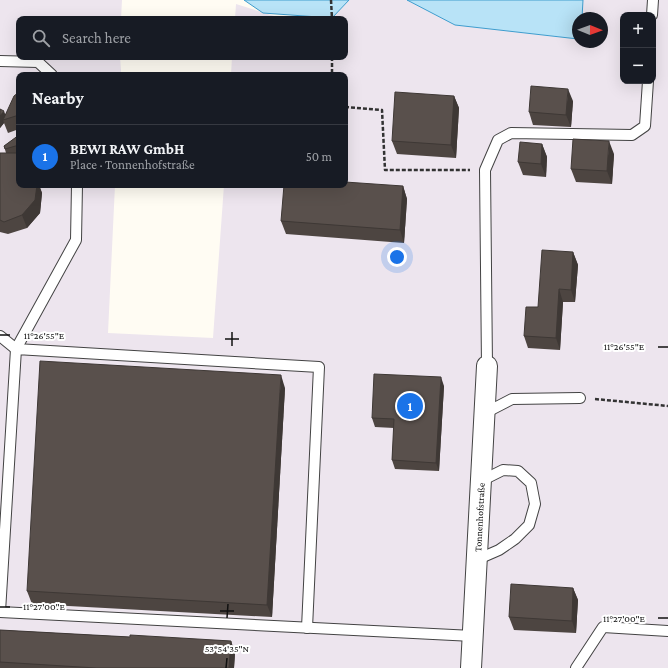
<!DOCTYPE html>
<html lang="en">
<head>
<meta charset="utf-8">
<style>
	body { margin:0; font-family:"Crimson Pro",serif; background:#242831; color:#f1f3f6 }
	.controls { position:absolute; right:12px; top:12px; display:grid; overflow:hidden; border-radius:8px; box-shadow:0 4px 16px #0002 }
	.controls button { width:36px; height:36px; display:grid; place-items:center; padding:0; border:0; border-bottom:1px solid #363941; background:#171b24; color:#f1f3f6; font:20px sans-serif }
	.compass { position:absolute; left:572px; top:12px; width:36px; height:36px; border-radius:50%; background:#171b24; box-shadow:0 4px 16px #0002; rotate:91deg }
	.you { position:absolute; left:397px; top:257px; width:14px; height:14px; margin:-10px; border:3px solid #fff; border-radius:50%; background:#1a73e8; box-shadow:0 0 0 6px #1a73e833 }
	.badge { display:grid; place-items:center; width:26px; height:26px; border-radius:50%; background:#1a73e8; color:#fff; font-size:13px; font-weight:700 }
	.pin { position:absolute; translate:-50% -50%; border:2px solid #fff; box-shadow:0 1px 4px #0006 }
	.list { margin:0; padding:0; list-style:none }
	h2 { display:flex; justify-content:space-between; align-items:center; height:52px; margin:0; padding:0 16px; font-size:17px }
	h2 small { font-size:13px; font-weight:400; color:#9ea1a6 }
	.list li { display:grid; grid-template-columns:26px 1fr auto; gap:12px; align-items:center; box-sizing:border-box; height:64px; padding:0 16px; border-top:1px solid #363941 }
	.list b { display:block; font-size:15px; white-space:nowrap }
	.list p { margin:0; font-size:13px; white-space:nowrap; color:#9ea1a6 }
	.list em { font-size:13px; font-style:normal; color:#9ea1a6 }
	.icon { flex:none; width:22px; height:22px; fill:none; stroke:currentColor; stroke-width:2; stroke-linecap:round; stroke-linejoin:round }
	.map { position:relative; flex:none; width:668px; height:668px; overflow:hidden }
	.search { position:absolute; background:#171b24; box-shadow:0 4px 16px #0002; left:16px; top:16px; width:332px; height:44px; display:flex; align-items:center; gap:10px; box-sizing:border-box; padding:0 14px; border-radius:8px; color:#9ea1a6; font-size:15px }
	.panel { position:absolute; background:#171b24; box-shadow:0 4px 16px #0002; left:16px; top:72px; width:332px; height:116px; border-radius:8px }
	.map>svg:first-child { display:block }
	.industrial { fill:#ede5ee; fill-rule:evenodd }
	.water { fill:#b8e3f7; stroke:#3e9dce }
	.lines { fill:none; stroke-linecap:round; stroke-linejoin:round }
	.service-casing { stroke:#434343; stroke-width:12 }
	.minor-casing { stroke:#434343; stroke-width:22 }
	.path { stroke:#323232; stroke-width:2.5; stroke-dasharray:4 2; stroke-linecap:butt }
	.service { stroke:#fff; stroke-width:10 }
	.minor { stroke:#fff; stroke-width:20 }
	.wall { fill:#4d4541 }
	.shaded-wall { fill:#3e3835 }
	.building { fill:#59504c; stroke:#3e3835 }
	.ticks { fill:none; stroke:#101010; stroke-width:1.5 }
	.labels { text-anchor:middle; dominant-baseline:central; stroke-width:4; stroke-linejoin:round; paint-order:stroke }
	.street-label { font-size:10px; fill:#101010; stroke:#fff }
	.ticks-label { font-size:10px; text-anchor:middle; fill:#101010; stroke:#fff; stroke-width:4; stroke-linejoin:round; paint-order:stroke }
</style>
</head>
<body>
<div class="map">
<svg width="668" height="668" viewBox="0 0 668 668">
	<rect width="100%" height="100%" fill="#fffcf3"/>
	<g class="industrial">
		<path d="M0 0H122L121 19H19V57H120L121 70V75H19V185H115L108 333 213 338 224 185H345V75H231L232 57H345V19H325L332 18 349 0H438L486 28 578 39V42H602V18H582L583 0H668V668H0ZM623 15H653V81H623Z"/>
		<path d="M236 4 284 19H235Z"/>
	</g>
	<g class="water">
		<path d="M244 0H349L332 18 263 13Z"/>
		<path d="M407 0H583L582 18H578V39L455 25Z"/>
	</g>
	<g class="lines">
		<g class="service-casing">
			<g id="service">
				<path d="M652 15 653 0"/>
				<path d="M0 61 38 62 52 75"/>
				<path d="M0 336 16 349 76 240 77 185"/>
				<path d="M487 366 485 170 498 140 511 133 632 135 645 126 648 81"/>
				<path d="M485 413 512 399 580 398"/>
				<path d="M476 560 499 550 515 539 529 525 535 504 531 483 518 471 503 470 481 481"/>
				<path d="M0 612 16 349 319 367 307 628"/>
				<path d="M0 612 473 636"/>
				<path d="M576 668 603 627 668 631"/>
			</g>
		</g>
		<g class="minor-casing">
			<g id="minor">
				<path id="s1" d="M471 668 487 366"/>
			</g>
		</g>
		<g class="path">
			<path d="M331 0 332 19"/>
			<path d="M332 57V75"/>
			<path d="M345 107 382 110 385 170H470"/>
			<path d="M595 399 668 406"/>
		</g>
		<use href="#service" class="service"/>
		<use href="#minor" class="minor"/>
	</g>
	<g class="wall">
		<path d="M19 92V129L8 133 4 123 0 128V109L5 116Z"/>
		<path d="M454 96 459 108 456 158 397 154 392 141Z"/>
		<path d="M573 101 571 127 533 125 529 112Z"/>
		<path d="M19 135V185H39L42 193 40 213 27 228 8 234 0 232V153H6L4 146Z"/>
		<path d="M542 144 547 157 546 177 523 175 518 162Z"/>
		<path d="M614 154 612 184 576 182 571 169Z"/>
		<path d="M403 186 407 199 404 243 286 234 281 221Z"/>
		<path d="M573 252 578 265 575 302H563L560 350 528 348 524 336 538 307Z"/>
		<path d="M444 386 439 471 395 469 392 460 394 428 375 427 372 418Z"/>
		<path d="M285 388 272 617 32 604 27 591Z"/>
		<path d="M573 588 578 600 576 633 514 630 509 617Z"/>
		<path d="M0 630 130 637 231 641 235 653 234 668H0Z"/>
	</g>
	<g class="shaded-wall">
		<path d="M568 89 573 101 571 127 566 115Z"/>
		<path d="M454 96 459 108 456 158 451 145Z"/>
		<path d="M4 111 7 119 3 120 4 123 0 128V116Z"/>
		<path d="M609 141 614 154 612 184 607 171Z"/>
		<path d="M542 144 547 157 546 177 541 164Z"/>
		<path d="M37 185H39L42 193 40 213 27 228 22 215Z"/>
		<path d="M403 186 407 199 404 243 400 230Z"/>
		<path d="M573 252 578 265 575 302 571 290Z"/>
		<path d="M559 289 563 302 560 350 556 338Z"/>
		<path d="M281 375 285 388 272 617 267 605Z"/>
		<path d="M441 377 444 386 439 471 436 463Z"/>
		<path d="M573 588 578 600 576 633 572 621Z"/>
		<path d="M231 641 235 653 234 668H229Z"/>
	</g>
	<g class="building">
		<path d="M531 86 568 89 566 115 529 112Z"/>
		<path d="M19 92V115L3 120 14 96Z"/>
		<path d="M395 92 454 96 451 145 392 141Z"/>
		<path d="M0 109 4 111 0 116Z"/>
		<path d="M19 135V145L5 149 4 146Z"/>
		<path d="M573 139 609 141 607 171 571 169Z"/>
		<path d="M520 142 542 144 541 164 518 162Z"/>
		<path d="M0 153H19V185H37L35 200 22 215 4 222 0 220Z"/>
		<path d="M345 182 403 186 400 230 281 221 284 185H345Z"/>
		<path d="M542 250 573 252 571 290 559 289 556 338 524 336 526 307H538Z"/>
		<path d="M40 361 281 375 267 605 27 591Z"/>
		<path d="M374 374 441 377 436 463 392 460 394 419 372 418Z"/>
		<path d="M511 584 573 588 572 621 509 617Z"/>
		<path d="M0 630 130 637V635L231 641 229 668H96L0 662Z"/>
	</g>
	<path class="ticks" d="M0 335H10M225 339H239M232 346V332M658 347H668M0 607H10M220 611H234M227 618 228 604M658 618H668M226 668 227 658"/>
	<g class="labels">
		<g class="street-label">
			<text stroke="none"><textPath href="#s1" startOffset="151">Tonnenhofstraße</textPath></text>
		</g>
	</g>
	<g class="ticks-label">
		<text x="44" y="339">11°26'55"E</text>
		<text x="624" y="350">11°26'55"E</text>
		<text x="44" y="610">11°27'00"E</text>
		<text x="624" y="622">11°27'00"E</text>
		<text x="227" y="652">53°54'35"N</text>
	</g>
</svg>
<div class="controls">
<button>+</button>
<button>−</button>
</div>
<svg class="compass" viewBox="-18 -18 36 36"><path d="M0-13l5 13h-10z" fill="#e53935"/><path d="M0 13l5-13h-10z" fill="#9ea1a6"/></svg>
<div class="you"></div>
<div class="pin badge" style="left:410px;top:406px">1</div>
<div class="search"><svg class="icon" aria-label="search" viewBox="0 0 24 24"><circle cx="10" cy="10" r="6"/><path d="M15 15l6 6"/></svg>Search here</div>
<section class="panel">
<h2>Nearby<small></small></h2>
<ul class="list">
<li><span class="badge">1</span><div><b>BEWI RAW GmbH</b><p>Place · Tonnenhofstraße</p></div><em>50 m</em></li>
</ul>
</section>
</div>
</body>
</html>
